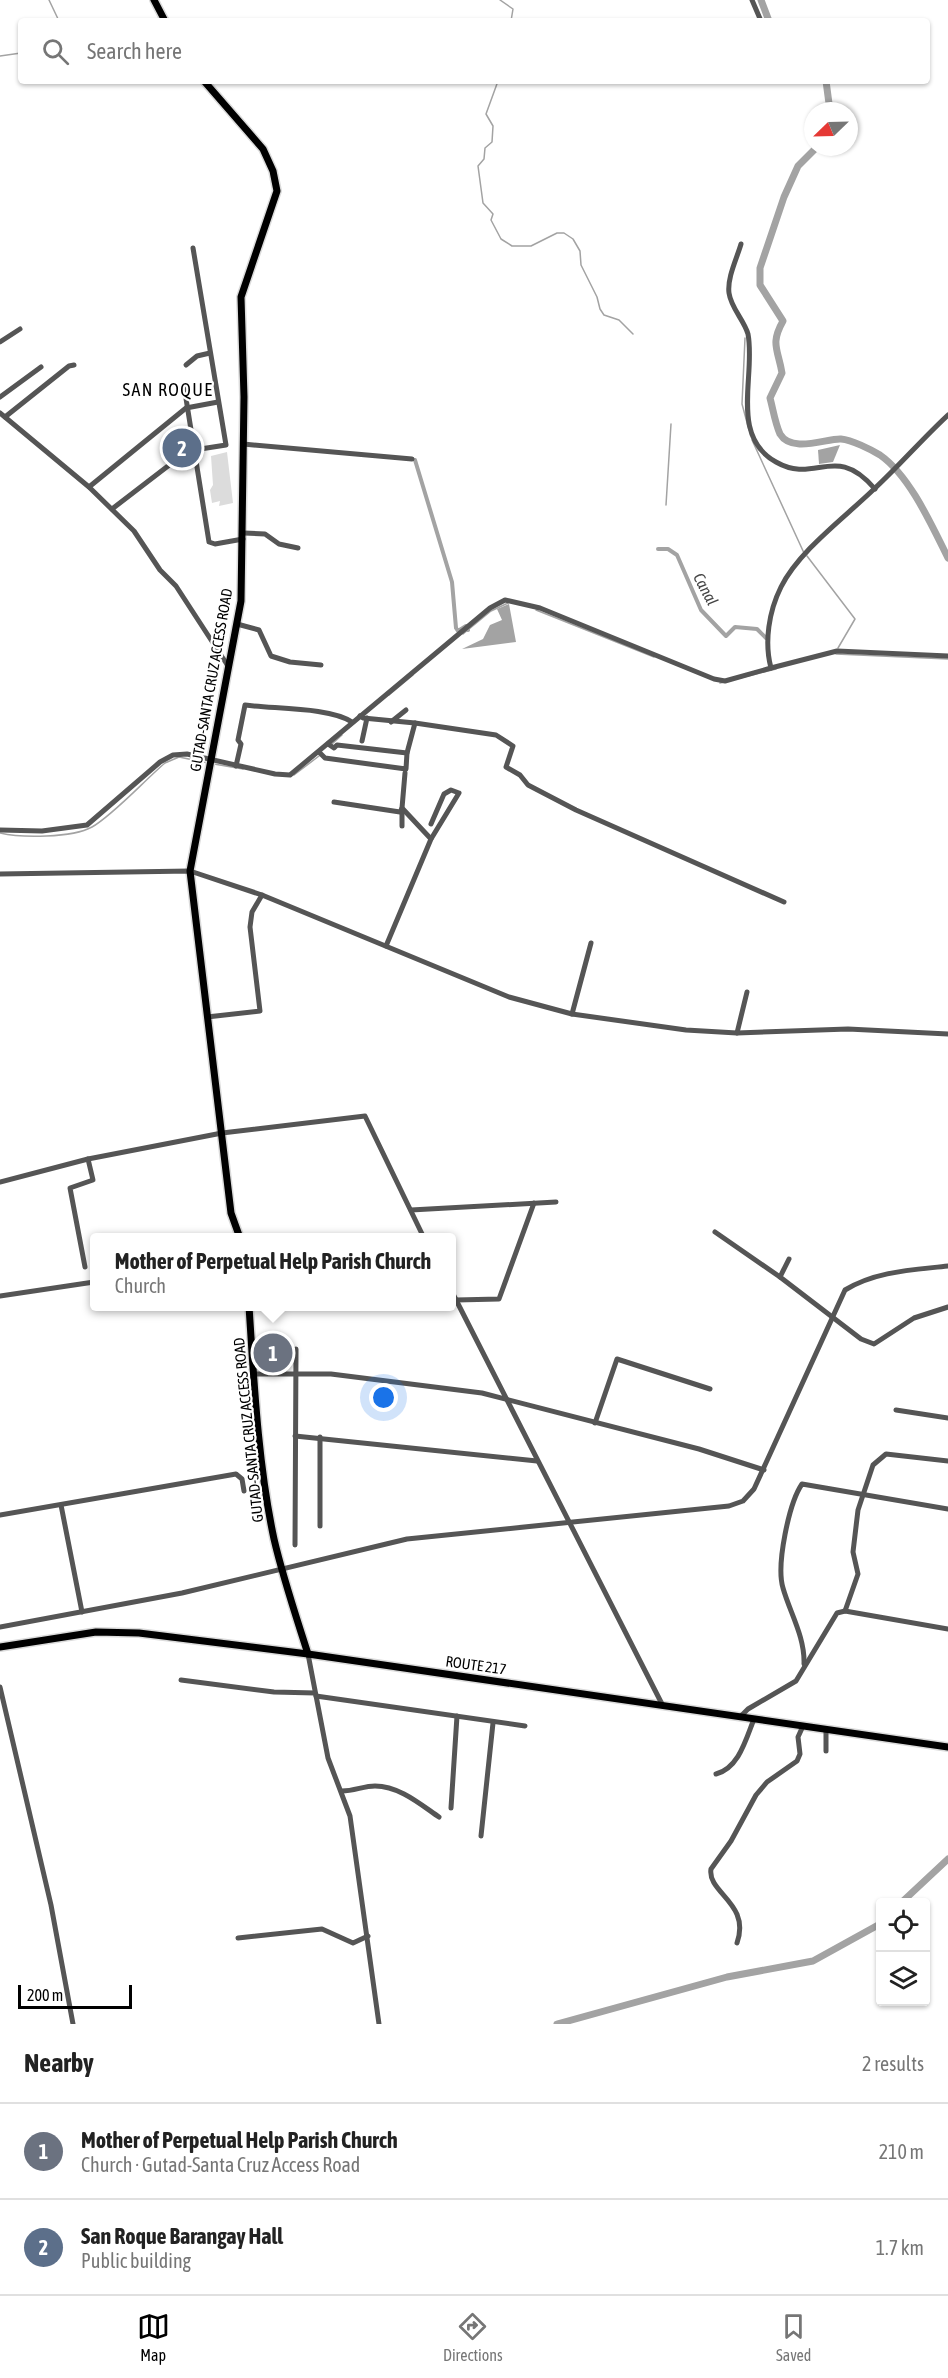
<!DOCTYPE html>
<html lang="en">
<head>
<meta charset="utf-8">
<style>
	body { margin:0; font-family:"Asap Condensed",sans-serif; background:#f2f2f2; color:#222 }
	.controls { position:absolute; right:18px; bottom:18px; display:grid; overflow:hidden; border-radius:6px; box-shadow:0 2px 4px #0004 }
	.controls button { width:54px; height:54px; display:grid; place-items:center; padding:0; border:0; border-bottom:2px solid #e0e0e0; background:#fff; color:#222; font:30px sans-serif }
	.compass { position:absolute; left:804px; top:102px; width:54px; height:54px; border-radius:50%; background:#fff; box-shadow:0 2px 4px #0004; rotate:247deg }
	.scale { position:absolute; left:18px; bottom:15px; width:114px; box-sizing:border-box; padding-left:6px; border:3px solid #000; border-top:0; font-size:16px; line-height:21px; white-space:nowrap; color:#000; -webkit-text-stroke:4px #fff; paint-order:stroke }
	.you { position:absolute; left:384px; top:1398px; width:21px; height:21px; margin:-15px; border:4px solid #fff; border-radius:50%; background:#1a73e8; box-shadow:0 0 0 9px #1a73e833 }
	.badge { display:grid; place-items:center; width:39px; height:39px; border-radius:50%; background:#000; color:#fff; font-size:20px; font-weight:700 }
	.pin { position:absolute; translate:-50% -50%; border:3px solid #fff; box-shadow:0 2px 6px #0006 }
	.popup { position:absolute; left:90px; top:1233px; width:366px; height:78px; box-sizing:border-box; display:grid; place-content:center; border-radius:6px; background:#fff; filter:drop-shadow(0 2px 4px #0005); font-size:20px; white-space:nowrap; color:#767676 }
	.popup b { font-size:22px; color:#222 }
	.popup::after { content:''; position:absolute; left:50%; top:100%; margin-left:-12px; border:12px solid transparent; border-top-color:#fff }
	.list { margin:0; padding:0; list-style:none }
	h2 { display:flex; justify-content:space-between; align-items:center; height:78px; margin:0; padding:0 24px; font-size:26px }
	h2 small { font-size:20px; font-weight:400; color:#767676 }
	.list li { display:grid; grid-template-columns:39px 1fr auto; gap:18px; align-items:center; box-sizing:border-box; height:96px; padding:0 24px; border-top:2px solid #e0e0e0 }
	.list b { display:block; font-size:22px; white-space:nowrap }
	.list p { margin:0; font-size:20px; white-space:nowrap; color:#767676 }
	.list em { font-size:20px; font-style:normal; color:#767676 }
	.icon { flex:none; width:33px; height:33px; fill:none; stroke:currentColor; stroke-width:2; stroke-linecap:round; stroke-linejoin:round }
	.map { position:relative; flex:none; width:948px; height:2024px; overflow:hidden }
	.search { position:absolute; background:#fff; box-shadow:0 2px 4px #0004; left:18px; right:18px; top:18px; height:66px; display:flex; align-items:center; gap:15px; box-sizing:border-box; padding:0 21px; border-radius:6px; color:#767676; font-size:22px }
	.sheet { height:270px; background:#fff }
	nav { display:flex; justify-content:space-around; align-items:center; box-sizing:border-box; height:84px; border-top:2px solid #e0e0e0; background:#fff; font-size:16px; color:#767676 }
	nav a { display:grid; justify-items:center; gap:3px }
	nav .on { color:#000 }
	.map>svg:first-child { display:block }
	.green { fill:#dcdcdc }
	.water { fill:#a3a3a3 }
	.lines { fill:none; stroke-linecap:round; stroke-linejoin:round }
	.stream { stroke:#a3a3a3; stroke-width:1.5 }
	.canal { stroke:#a3a3a3; stroke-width:4 }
	.river { stroke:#a3a3a3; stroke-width:7 }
	.major-casing { stroke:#dbdbdb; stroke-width:10 }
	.minor { stroke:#555; stroke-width:5 }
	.major { stroke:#000; stroke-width:7 }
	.labels { text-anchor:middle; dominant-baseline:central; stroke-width:4.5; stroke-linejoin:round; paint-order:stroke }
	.street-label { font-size:15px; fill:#000; stroke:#fff }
	.water-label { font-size:16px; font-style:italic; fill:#444; stroke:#fff }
	.quarter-label { font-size:18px; letter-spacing:1.5px; fill:#000; stroke:#fff }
</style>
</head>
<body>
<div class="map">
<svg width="948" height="2024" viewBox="0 0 948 2024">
	<rect width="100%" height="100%" fill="#fff"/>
	<path class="green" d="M227 452 233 503 219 506 220 501 212 503 210 490 213 485 211 456Z"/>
	<g class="water">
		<path d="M840 445 833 462 819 464 818 450Z"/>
		<path d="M509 604 516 642 462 649 483 639 490 625 502 620 497 609Z"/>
	</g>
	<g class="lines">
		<g class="stream">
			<path d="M49 0 59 21"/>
			<path d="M500 0 513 9 511 21"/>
			<path d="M0 56 21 53"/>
			<path d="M498 81 486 114 493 126 492 142 485 148 484 159 478 166 483 203 493 214 491 220 501 239 512 246H531L557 233H564L573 239 580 251 581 265 597 297 600 309 604 315 619 320 633 334"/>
			<path d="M745 338 742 404 749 430"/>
			<path d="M752 440 804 553"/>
			<path d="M666 505 671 424"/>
			<path d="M807 556 855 619 838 648"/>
			<path d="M536 610 654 657"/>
			<path d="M463 634 491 611 508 603"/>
			<path d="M836 654 948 659"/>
			<path d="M720 683 776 669"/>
			<path d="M389 695 413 675"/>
			<path d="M332 744 342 735"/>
			<path d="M214 764 243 769"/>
			<path d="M294 775 319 756"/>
			<path d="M0 833C21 838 72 838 92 827 112 816 145 780 165 763L179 757 208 763"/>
		</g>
		<g class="canal">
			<path d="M415 460 452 582 456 628 458 631 466 626 468 630"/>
			<path d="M658 549H668L677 555 701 610 726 636 735 627 757 629 766 638"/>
		</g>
		<g class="river">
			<path d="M761 0 769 21"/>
			<path d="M826 81 830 111"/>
			<path d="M817 147 798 166 784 197 760 268V285L783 321C770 344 778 349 782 373L770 398C773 409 775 423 780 434 792 454 827 438 841 439 852 440 870 449 880 455 910 476 932 526 948 558"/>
			<path d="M902 1902 948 1859"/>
			<path d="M557 2024 727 1977 813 1961 880 1924"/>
		</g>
		<g class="major-casing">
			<g id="major">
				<path d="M154 0 165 21"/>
				<path d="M204 81 263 149 273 171 277 191 241 297 244 397 241 601 190 871 231 1213 240 1238"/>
				<path d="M249 1306C254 1383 258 1464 274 1539 283 1578 296 1616 308 1654"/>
				<path d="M0 1647 96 1632 139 1633 308 1654 948 1747"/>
			</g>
		</g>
		<g class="minor">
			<path d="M752 0 761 21"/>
			<path d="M741 244C737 258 727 278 729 293 731 308 744 320 748 334 756 375 729 436 776 462 816 485 835 442 875 489"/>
			<path d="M0 342 20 329"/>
			<path d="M186 365 197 356 210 353"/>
			<path d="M184 386 209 542 215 544 243 539"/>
			<path d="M0 397 41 367"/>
			<path d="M0 413 89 487 134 531 160 570 176 586 228 666"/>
			<path d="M5 417 69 366 74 365"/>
			<path d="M243 444 412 459"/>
			<path d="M89 487 186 408 218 402"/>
			<path d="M112 509 181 456 194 450 226 445 193 248"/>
			<path d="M244 533 265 534 279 544 298 548"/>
			<path d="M237 624 259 630 271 656 290 662 321 665"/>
			<path d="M771 668 837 651 948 656"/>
			<path d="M360 716 363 718 415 723 496 735 513 746 506 767 520 775 528 785 576 810 784 902"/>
			<path d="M391 722 406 710"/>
			<path d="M362 741 367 718"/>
			<path d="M328 744 334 748 337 745 407 753"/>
			<path d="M319 752 325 758 406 769 407 753 415 723"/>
			<path d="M236 766 241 744 238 740 245 705C273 709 330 707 352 722"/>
			<path d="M405 773 402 808 431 839"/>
			<path d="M334 802 400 812 402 808"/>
			<path d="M402 810V826"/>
			<path d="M0 830 42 831 87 825 160 762 173 755 187 754 275 774 290 775 490 608 505 600 540 608 714 679 725 681 771 668C764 642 769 611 781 587 799 551 844 518 873 490 899 466 922 439 948 415"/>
			<path d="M0 874 190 871 262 895 509 997 572 1014 686 1030 737 1033 848 1029 948 1034"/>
			<path d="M386 946 431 839 459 793 451 790 444 794 431 824"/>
			<path d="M572 1014 591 943"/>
			<path d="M207 1017 260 1011 250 927 252 912 262 895"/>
			<path d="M737 1033 747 992"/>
			<path d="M0 1182 88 1159 222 1133 365 1116 424 1238"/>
			<path d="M411 1210 556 1202"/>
			<path d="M715 1232 780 1277 861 1339 874 1344 914 1318 948 1307"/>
			<path d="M85 1267 70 1188 93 1180 88 1159"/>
			<path d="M780 1277 789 1259"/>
			<path d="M452 1292 663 1706"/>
			<path d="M0 1296 94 1282"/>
			<path d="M456 1300 499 1299 534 1203"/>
			<path d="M253 1374H331L482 1393 699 1449 764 1470"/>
			<path d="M896 1410 948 1418"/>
			<path d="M595 1423 617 1359 710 1389"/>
			<path d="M295 1436 537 1461"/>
			<path d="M61 1505 82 1612"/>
			<path d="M0 1515 236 1474 242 1479 244 1491"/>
			<path d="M320 1526V1437"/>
			<path d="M295 1545 296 1349"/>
			<path d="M845 1611 858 1574 853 1552 858 1510 873 1465 886 1454 948 1461"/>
			<path d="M0 1627 182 1593 407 1539 729 1506 743 1501 754 1489 845 1290C876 1271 913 1270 948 1266"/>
			<path d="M308 1654 328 1758 350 1816 379 2024"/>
			<path d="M804 1664C805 1637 790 1613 783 1588 776 1565 789 1503 802 1484L948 1509"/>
			<path d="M181 1680 274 1692 315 1693"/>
			<path d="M0 1687 51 1905 73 2024"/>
			<path d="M316 1696 525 1726"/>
			<path d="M740 1717 748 1709 796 1681 837 1613 845 1611 948 1629"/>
			<path d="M826 1730V1751"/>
			<path d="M716 1774C739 1768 746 1739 754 1719"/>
			<path d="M342 1791C354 1791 364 1786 375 1786 399 1786 420 1804 439 1817"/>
			<path d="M451 1808 457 1716"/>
			<path d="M481 1836 493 1723"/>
			<path d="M238 1938 322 1929 353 1943 368 1936"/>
			<path d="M737 1943C751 1903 707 1893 711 1869L731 1841 756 1795 767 1782 797 1761 800 1754 798 1737 803 1726"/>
		</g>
		<use href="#major" class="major"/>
	</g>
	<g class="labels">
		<g class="street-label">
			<text transform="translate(211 680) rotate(-80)">GUTAD-SANTA CRUZ ACCESS ROAD</text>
			<text transform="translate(248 1430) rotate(-96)">GUTAD-SANTA CRUZ ACCESS ROAD</text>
			<text transform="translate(476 1665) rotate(8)">ROUTE 217</text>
		</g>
		<g class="water-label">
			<text transform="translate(706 589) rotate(62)">Canal</text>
		</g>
		<g class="quarter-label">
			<text x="168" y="389">SAN ROQUE</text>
		</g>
	</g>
</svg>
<div class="controls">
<button><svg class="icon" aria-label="locate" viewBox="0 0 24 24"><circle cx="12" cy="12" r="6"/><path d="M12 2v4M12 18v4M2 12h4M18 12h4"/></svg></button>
<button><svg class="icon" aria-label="layers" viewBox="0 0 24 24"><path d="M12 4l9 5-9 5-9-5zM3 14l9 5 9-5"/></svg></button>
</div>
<svg class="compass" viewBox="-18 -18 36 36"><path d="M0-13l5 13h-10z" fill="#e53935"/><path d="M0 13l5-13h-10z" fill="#767676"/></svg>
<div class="scale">200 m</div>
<div class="you"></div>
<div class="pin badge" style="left:273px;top:1353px;background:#6b7280">1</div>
<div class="popup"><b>Mother of Perpetual Help Parish Church</b>Church</div>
<div class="pin badge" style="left:182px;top:448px;background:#5c6f8a">2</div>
<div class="search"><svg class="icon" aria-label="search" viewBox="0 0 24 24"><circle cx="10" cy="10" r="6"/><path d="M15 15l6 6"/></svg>Search here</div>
</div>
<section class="sheet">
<h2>Nearby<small>2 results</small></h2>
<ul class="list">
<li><span class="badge" style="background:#6b7280">1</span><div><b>Mother of Perpetual Help Parish Church</b><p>Church · Gutad-Santa Cruz Access Road</p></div><em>210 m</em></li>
<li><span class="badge" style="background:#5c6f8a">2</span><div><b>San Roque Barangay Hall</b><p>Public building</p></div><em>1.7 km</em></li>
</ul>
</section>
<nav>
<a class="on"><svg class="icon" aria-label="map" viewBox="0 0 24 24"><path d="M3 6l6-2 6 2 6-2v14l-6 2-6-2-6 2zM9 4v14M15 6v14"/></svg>Map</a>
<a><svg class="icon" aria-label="directions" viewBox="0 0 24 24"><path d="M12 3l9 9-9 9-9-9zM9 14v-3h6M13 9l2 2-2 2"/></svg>Directions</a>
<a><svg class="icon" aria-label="saved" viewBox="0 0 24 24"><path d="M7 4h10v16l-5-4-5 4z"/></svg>Saved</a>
</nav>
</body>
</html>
